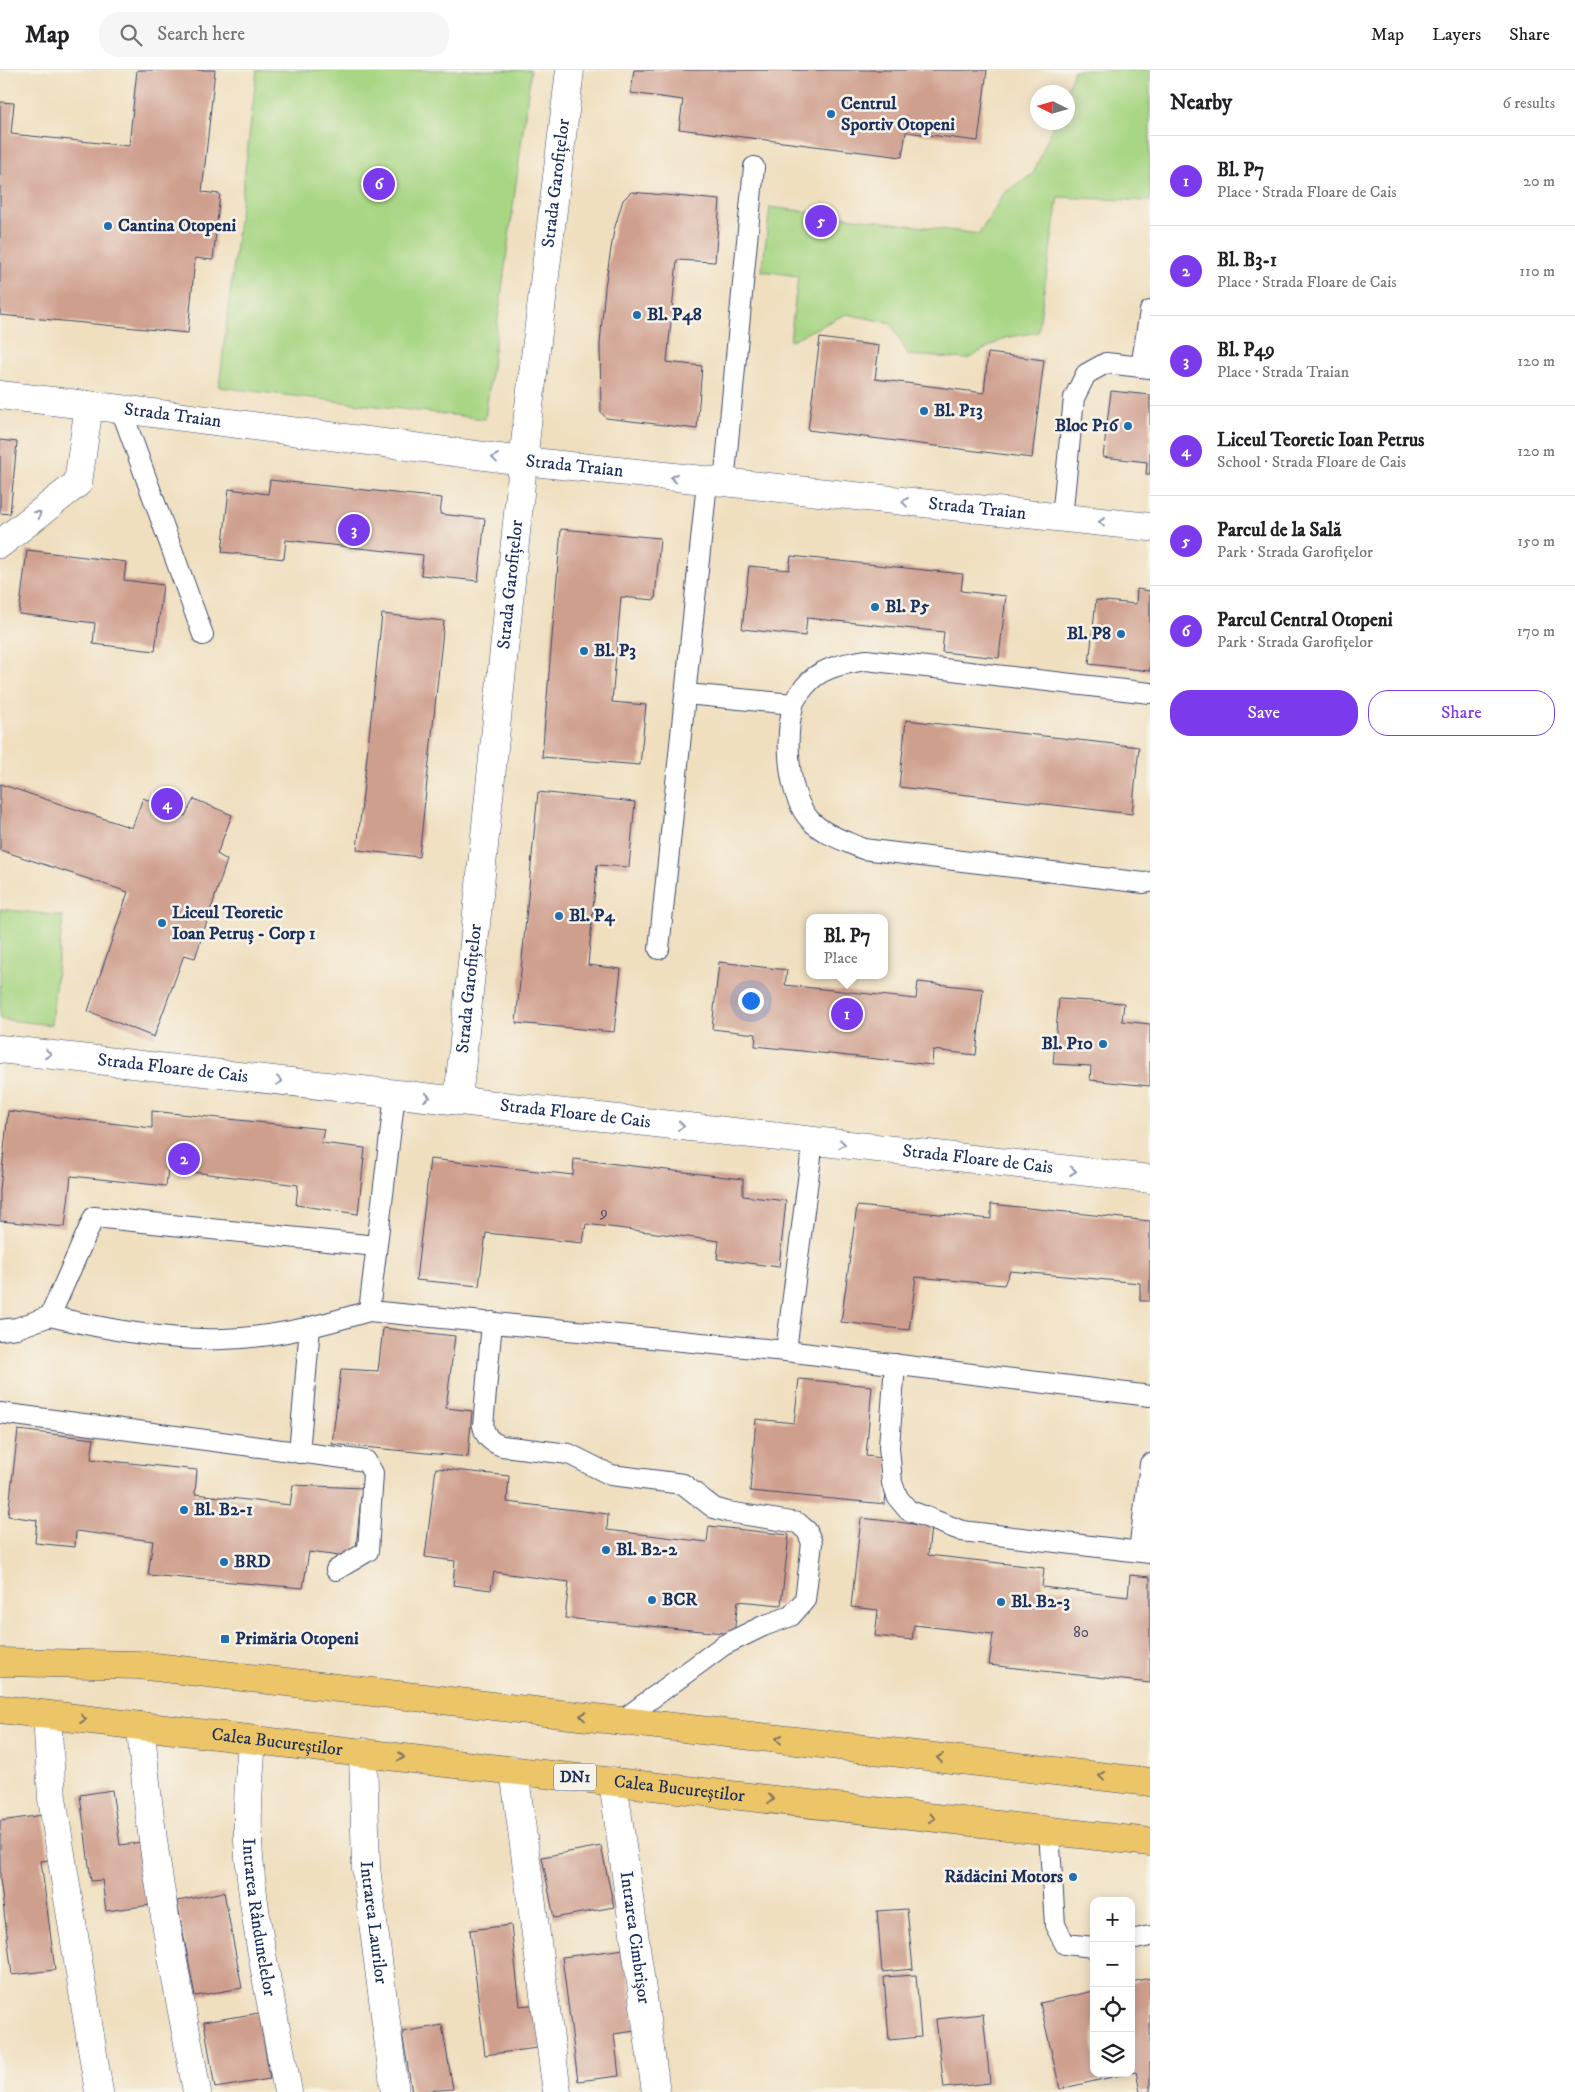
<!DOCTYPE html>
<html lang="en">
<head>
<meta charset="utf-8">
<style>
	body { margin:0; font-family:"IM FELL DW Pica",serif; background:#f6f6f6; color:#202124 }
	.controls { position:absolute; right:15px; bottom:15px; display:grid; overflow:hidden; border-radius:10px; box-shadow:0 2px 12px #0003 }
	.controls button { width:45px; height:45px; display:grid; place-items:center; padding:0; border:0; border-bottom:1px solid #e0e0e0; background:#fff; color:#202124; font:25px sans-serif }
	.compass { position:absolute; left:1030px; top:15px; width:45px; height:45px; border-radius:50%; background:#fff; box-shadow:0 2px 12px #0003; rotate:275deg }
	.you { position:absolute; left:750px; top:930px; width:18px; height:18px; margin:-12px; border:4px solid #fff; border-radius:50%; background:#1a73e8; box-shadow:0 0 0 8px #1a73e833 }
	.badge { display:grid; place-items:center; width:32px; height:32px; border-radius:50%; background:#7c3aed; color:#fff; font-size:16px; font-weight:700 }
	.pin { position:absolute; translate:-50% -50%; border:2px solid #fff; box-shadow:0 1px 5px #0006 }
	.popup { position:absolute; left:806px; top:844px; width:82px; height:65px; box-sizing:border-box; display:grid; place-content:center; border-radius:10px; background:#fff; filter:drop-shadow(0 1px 4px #0005); font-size:16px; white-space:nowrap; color:#757577 }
	.popup b { font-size:19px; color:#202124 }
	.popup::after { content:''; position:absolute; left:50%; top:100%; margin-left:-10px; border:10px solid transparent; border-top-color:#fff }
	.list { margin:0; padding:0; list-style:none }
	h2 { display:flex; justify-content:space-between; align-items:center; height:65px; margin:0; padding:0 20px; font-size:21px }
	h2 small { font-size:16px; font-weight:400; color:#757577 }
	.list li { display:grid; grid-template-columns:32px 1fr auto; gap:15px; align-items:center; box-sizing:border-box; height:90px; padding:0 20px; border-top:1px solid #e0e0e0 }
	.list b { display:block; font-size:19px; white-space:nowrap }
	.list p { margin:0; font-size:16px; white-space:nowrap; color:#757577 }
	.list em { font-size:16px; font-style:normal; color:#757577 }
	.actions { display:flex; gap:10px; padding:15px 20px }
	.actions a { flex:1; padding:11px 0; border:1px solid #7c3aed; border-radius:20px; text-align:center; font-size:18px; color:#7c3aed }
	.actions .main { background:#7c3aed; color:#fff }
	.icon { flex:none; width:28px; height:28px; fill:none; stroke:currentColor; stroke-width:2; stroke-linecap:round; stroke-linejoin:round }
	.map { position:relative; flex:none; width:1150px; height:2022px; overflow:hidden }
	header { display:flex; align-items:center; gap:30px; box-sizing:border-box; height:70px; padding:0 25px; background:#fff; border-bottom:1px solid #e0e0e0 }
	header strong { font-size:24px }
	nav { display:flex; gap:28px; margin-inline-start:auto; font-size:18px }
	.search { width:350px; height:45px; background:#f6f6f6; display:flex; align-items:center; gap:12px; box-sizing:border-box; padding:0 18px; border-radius:20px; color:#757577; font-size:19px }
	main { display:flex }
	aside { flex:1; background:#fff }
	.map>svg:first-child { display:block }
	.green { fill:#a8d684; stroke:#628271 }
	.building { fill:#cf9f8e }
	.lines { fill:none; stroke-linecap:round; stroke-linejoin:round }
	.lane-casing { stroke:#3b496d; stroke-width:22 }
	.street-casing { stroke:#3b496d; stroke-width:29 }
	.highway-casing { stroke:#3b496d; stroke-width:29 }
	.lane { stroke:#fff; stroke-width:20 }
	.street { stroke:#fff; stroke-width:28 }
	.highway { stroke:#edc569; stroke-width:28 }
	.oneway { stroke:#8d97ae }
	.oneway2 { stroke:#797263 }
	.poi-dot { fill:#1f6fb2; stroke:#f7f3e8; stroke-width:2 }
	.labels { text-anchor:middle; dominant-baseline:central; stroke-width:5; stroke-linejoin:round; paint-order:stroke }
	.number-label { font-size:15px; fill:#484b6a }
	.shield { fill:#f7f3e8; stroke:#5d6a87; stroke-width:1 }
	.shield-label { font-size:16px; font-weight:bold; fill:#1b2f5e }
	.poi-label { font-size:18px; font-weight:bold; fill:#1b2f5e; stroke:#f7f3e8; text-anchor:start }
	.street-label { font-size:18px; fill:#1b2f5e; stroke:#f7f3e8 }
</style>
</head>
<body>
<header>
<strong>Map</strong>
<div class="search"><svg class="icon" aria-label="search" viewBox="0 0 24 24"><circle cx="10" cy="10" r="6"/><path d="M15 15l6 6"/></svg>Search here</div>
<nav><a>Map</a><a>Layers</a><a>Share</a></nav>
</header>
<main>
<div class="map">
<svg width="1150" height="2022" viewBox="0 0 1150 2022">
	<rect width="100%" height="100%" fill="#f7f3e8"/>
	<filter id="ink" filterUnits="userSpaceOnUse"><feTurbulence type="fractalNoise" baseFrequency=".02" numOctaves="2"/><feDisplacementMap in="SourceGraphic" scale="10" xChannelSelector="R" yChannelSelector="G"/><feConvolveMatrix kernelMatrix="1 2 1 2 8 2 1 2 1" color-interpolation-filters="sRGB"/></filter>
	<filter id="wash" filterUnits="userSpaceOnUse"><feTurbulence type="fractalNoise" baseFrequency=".0096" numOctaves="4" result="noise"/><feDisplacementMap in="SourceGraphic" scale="20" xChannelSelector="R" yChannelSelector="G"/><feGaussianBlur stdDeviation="1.12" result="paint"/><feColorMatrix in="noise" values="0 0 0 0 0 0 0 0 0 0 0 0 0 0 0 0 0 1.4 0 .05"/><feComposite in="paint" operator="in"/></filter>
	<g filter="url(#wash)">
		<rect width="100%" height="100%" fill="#f0dfbf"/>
		<g class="green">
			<path d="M257 0H531L485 349 219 317Z"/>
			<path d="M1074 0H1150V131L1058 127 1038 262 1005 268 967 289 908 285 891 253 846 244 790 271 798 206 762 201 770 137 979 164 1004 123 1033 104 1054 53 1068 52V22H1066Z"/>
			<path d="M0 839 63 846 51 955 0 949Z"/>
		</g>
		<g id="blocks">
			<g class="building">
				<path d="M137 0H215L202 122 220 124 213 190 195 188 188 263 0 245V32L14 33 11 64 129 76Z"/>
				<path d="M634 0H987L978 71 906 62 902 87 679 59 683 30 631 23Z"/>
				<path d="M631 122 720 130 715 192 677 190 667 292 702 296 697 359 606 348 601 342 600 274 605 217 614 160 623 130Z"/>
				<path d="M820 268 879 276 875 309 984 323 988 283 1044 290 1032 388 808 360Z"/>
				<path d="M1111 321 1150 325V404H1146L1147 392 1103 387Z"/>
				<path d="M0 370 17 372 10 444 0 443Z"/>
				<path d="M270 410 442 428 440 444 485 449 478 511 421 505 423 485 286 470 284 489 222 482 229 419 268 424Z"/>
				<path d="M561 459 660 468 655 530 621 527 612 632 646 635 640 695 542 687Z"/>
				<path d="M27 480 126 492 124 510 163 515 155 581 93 574 95 553 19 544Z"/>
				<path d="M791 486 963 504 961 521 1006 526 999 588 942 582 944 562 807 548 805 566 742 559 749 496 789 500Z"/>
				<path d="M1137 519 1150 521V601L1089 594 1096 530 1136 534Z"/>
				<path d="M382 544 444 551 419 787 357 780Z"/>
				<path d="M906 650 1139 677 1132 744 899 717Z"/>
				<path d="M0 714 132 758 143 728 185 746 194 729 232 745 217 784 227 790 195 888 184 885 154 967 88 941 128 822 0 780Z"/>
				<path d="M538 722 635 732 629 797 597 795 588 895 621 899 614 962 516 953Z"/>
				<path d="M719 892 787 900 785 915 916 929 918 912 983 919 976 985 933 980 932 995 755 976 756 964 712 959Z"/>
				<path d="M1059 929 1124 933 1122 951 1150 954V1016L1090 1010 1091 996 1053 994Z"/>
				<path d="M8 1041 152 1058V1041L324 1059 321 1073 365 1078 358 1144 296 1135 298 1115 168 1099 166 1116 71 1106 65 1157 0 1151V1120Z"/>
				<path d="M430 1089 573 1105 574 1089 743 1109V1126L786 1131 779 1197 717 1189 719 1171 586 1154 583 1173 486 1163 479 1216 416 1210Z"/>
				<path d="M991 1134 1150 1151V1231H1140V1213L1010 1201 1004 1215 916 1207 909 1260 841 1252 857 1136 991 1149Z"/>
				<path d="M383 1258 455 1266 446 1338 472 1341 468 1387 332 1374 341 1299 378 1301Z"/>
				<path d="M799 1309 872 1316 866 1386 889 1389 885 1434 750 1421 756 1349 794 1353Z"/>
				<path d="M18 1360 94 1369 91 1389 197 1400 195 1424 290 1435 293 1415 362 1418 355 1488 309 1482 303 1518 148 1505 153 1471 76 1461 75 1477 35 1473 37 1450 8 1446Z"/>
				<path d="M436 1398 509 1406 507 1432 608 1444 607 1460 707 1472 709 1456 789 1465 781 1535 738 1531 734 1564 565 1548 569 1512 494 1502 491 1520 453 1515 455 1491 425 1487Z"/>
				<path d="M861 1448 931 1456 928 1485 1044 1498 1042 1517 1128 1527 1130 1505 1150 1507V1613L989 1595 993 1564 914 1555 912 1570 875 1566 878 1540 851 1537Z"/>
				<path d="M112 1720 120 1775 142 1772 151 1835 106 1841 102 1810 91 1811 80 1725Z"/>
				<path d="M43 1745 49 1790 41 1791 55 1900 12 1905 0 1809V1751Z"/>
				<path d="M601 1776 614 1837 554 1848 542 1787Z"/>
				<path d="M224 1822 242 1918 195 1926 177 1831Z"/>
				<path d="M907 1839 913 1899 882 1902 877 1841Z"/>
				<path d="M511 1855 520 1936 539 1934 544 1977 485 1985 470 1860Z"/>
				<path d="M625 1879 635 1961 614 1964 619 2006 578 2011 562 1887Z"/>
				<path d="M916 1905 921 1967 889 1970 884 1907Z"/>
				<path d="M1150 1908V2022H1140L1136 2002 1131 2003V1912Z"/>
				<path d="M1094 1921V2003L1125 2004 1060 2019 1040 1933Z"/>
				<path d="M259 1943 270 2009 215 2018 204 1952Z"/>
				<path d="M983 1944 990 2013 944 2018 936 1949Z"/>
				<path d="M442 1955 453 2019 412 2022 402 1962Z"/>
			</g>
		</g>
	</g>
	<g filter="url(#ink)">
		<use href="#blocks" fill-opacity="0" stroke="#3b496d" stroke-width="1"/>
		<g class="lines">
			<g class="lane-casing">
				<g id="lane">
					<path d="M1141 297 1150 241"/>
					<path d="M121 339 203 565"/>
					<path d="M724 414 754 97"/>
					<path d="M1062 448 1074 328 1086 304 1106 293 1150 298"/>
					<path d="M1150 623 866 590C848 593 823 597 810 611 804 617 794 629 793 636 785 668 787 725 810 750 824 765 846 771 863 779L1144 813 1150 812"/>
					<path d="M686 624 793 634"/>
					<path d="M659 879 707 412"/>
					<path d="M369 1241 395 1024"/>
					<path d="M50 1246C104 1259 168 1271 223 1269 273 1268 322 1255 369 1241L786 1281 1150 1326"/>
					<path d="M492 1252 483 1356C486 1368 491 1372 502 1376L569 1384 611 1405 683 1414 714 1438 728 1442 798 1453 807 1461 812 1473 805 1530 791 1546 763 1556 724 1575 621 1651"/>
					<path d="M0 1260 17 1258 50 1246 94 1147 376 1176"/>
					<path d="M786 1281 813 1071"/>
					<path d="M895 1294 889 1377 892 1413 898 1428 908 1440 962 1461 1150 1483"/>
					<path d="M0 1343 366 1391 373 1403 368 1481 336 1500"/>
					<path d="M299 1383 310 1257"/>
					<path d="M1139 1481 1150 1394"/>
					<path d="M1049 1761 1055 1855 1065 1874 1094 1877"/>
					<path d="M1131 1870 1150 1866"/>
				</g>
			</g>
			<g class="street-casing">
				<g id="street">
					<path id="s1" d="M0 325 121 339 523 391 1150 457"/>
					<path d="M0 474 78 413 89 335"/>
					<path id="s2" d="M0 979 1150 1109"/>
					<path id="s3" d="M458 1030 528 345 570 0"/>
					<path d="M47 1645 52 1728 99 2022"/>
					<path d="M141 1656C149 1779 175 1901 197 2022"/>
					<path id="s4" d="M252 1670C249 1709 246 1749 249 1788 256 1867 274 1945 288 2022"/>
					<path id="s5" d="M363 1682 366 1798 395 2022"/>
					<path d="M514 1700 557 2022"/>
					<path id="s6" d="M613 1711 656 2022"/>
				</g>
			</g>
			<g class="highway-casing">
				<g id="highway">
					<path d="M0 1592 138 1595 1150 1712"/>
					<path id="s7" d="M0 1639 446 1693 1150 1772"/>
				</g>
			</g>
			<use href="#lane" class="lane"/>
			<use href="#street" class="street"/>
			<use href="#highway" class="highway"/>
		</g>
		<defs><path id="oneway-chevron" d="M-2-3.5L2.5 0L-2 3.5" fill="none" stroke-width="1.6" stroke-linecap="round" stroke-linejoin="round" transform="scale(1.25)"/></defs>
		<g class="oneway">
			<use href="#oneway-chevron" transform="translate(495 388) rotate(-173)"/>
			<use href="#oneway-chevron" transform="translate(674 408) rotate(-174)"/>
			<use href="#oneway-chevron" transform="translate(905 432) rotate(-174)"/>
			<use href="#oneway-chevron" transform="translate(38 444) rotate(-38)"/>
			<use href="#oneway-chevron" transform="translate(1102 452) rotate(-174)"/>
			<use href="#oneway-chevron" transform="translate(48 984) rotate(6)"/>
			<use href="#oneway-chevron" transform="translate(279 1011) rotate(6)"/>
			<use href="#oneway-chevron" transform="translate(427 1027) rotate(6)"/>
			<use href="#oneway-chevron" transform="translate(681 1056) rotate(7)"/>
			<use href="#oneway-chevron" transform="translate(842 1074) rotate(6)"/>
			<use href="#oneway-chevron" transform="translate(1073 1101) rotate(6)"/>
		</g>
		<g class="oneway2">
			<use href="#oneway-chevron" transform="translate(583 1646) rotate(-173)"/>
			<use href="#oneway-chevron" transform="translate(83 1649) rotate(7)"/>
			<use href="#oneway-chevron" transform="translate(779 1669) rotate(-173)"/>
			<use href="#oneway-chevron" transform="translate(401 1687) rotate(7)"/>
			<use href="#oneway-chevron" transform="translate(940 1688) rotate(-173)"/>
			<use href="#oneway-chevron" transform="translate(1102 1706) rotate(-173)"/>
			<use href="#oneway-chevron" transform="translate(771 1729) rotate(6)"/>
			<use href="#oneway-chevron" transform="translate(932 1748) rotate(6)"/>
		</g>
	</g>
	<g class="poi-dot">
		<circle cx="831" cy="44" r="5"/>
		<circle cx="108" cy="156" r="5"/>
		<circle cx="637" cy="245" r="5"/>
		<circle cx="924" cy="341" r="5"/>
		<circle cx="1128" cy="356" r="5"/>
		<circle cx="875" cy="537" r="5"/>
		<circle cx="1121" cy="564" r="5"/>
		<circle cx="584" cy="581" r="5"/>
		<circle cx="559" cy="846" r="5"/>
		<circle cx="162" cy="853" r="5"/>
		<circle cx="1103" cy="974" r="5"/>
		<circle cx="184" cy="1440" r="5"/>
		<circle cx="606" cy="1480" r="5"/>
		<circle cx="224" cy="1492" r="5"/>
		<circle cx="652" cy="1530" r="5"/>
		<circle cx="1001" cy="1532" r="5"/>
		<rect x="220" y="1564" width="10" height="10" rx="2.5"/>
		<circle cx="1073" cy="1807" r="5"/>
	</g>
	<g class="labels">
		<g class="number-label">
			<text x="604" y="1142">9</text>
			<text x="1081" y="1562">80</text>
		</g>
		<rect class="shield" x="554" y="1693.5" width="42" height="27" rx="4"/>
		<g class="shield-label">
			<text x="575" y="1707">DN1</text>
		</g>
		<g class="poi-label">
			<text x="841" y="34">Centrul<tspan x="841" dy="21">Sportiv Otopeni</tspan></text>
			<text x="118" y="156">Cantina Otopeni</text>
			<text x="647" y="245">Bl. P48</text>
			<text x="934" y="341">Bl. P13</text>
			<text x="1118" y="356" text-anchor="end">Bloc P16</text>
			<text x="885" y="537">Bl. P5</text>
			<text x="1111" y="564" text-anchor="end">Bl. P8</text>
			<text x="594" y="581">Bl. P3</text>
			<text x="172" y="843">Liceul Teoretic<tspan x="172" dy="21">Ioan Petruș - Corp 1</tspan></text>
			<text x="569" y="846">Bl. P4</text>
			<text x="1093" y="974" text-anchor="end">Bl. P10</text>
			<text x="194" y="1440">Bl. B2-1</text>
			<text x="616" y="1480">Bl. B2-2</text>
			<text x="234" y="1492">BRD</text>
			<text x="662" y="1530">BCR</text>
			<text x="1011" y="1532">Bl. B2-3</text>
			<text x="235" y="1569">Primăria Otopeni</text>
			<text x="1063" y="1807" text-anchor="end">Rădăcini Motors</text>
		</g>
		<g class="street-label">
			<text stroke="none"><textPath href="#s3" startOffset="922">Strada Garofițelor</textPath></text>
			<text stroke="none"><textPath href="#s1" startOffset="174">Strada Traian</textPath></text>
			<text stroke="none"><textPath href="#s1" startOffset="579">Strada Traian</textPath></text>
			<text stroke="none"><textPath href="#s1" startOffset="984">Strada Traian</textPath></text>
			<text stroke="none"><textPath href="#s3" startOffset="518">Strada Garofițelor</textPath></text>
			<text stroke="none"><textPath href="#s3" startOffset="112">Strada Garofițelor</textPath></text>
			<text stroke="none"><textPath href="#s2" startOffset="174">Strada Floare de Cais</textPath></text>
			<text stroke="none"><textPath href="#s2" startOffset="579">Strada Floare de Cais</textPath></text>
			<text stroke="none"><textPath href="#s2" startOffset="984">Strada Floare de Cais</textPath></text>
			<text stroke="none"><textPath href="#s7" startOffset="279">Calea Bucureștilor</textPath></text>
			<text stroke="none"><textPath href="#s7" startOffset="684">Calea Bucureștilor</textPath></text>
			<text stroke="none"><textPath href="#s4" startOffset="178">Intrarea Rândunelelor</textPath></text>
			<text stroke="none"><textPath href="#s5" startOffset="171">Intrarea Laurilor</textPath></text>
			<text stroke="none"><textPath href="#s6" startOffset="158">Intrarea Cimbrișor</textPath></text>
		</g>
	</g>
</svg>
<div class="controls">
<button>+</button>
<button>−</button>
<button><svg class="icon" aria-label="locate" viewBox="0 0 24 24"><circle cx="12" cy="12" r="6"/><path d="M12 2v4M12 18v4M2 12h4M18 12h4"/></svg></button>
<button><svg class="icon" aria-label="layers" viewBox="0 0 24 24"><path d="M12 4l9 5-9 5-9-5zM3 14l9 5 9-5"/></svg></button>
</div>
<svg class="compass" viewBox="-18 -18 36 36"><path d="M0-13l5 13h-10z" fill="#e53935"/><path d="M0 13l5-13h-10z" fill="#757577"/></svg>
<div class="you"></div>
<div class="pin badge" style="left:847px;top:944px">1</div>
<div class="popup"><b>Bl. P7</b>Place</div>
<div class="pin badge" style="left:184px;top:1089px">2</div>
<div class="pin badge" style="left:354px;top:460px">3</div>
<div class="pin badge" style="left:167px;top:734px">4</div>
<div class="pin badge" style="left:821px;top:151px">5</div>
<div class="pin badge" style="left:379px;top:114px">6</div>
</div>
<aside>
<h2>Nearby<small>6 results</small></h2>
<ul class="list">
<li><span class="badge">1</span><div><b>Bl. P7</b><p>Place · Strada Floare de Cais</p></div><em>20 m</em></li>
<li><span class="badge">2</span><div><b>Bl. B3-1</b><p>Place · Strada Floare de Cais</p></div><em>110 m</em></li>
<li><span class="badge">3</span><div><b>Bl. P49</b><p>Place · Strada Traian</p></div><em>120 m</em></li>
<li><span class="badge">4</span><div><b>Liceul Teoretic Ioan Petrus</b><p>School · Strada Floare de Cais</p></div><em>120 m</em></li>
<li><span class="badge">5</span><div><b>Parcul de la Sală</b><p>Park · Strada Garofițelor</p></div><em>150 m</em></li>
<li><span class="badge">6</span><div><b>Parcul Central Otopeni</b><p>Park · Strada Garofițelor</p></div><em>170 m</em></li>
</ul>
<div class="actions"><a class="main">Save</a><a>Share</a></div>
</aside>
</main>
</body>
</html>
